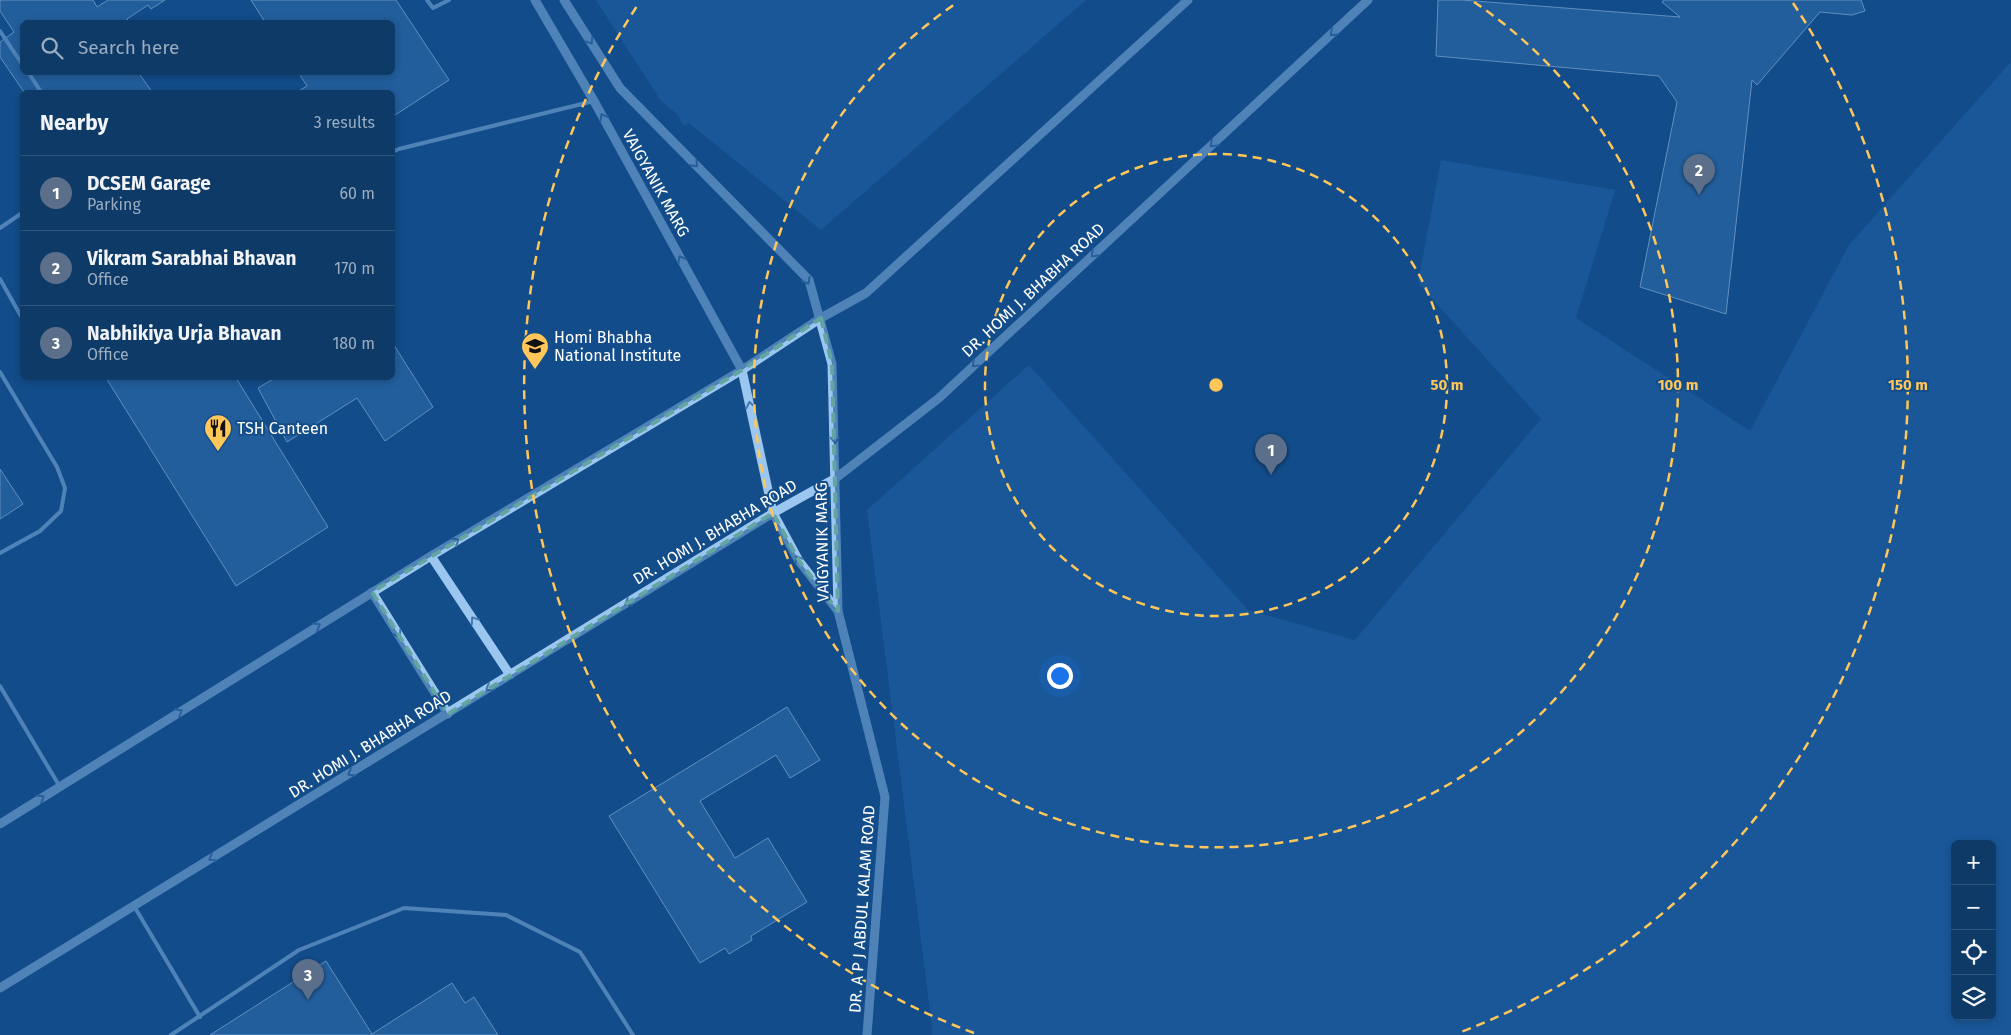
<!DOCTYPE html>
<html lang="en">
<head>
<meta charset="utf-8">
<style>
	body { margin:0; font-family:"Fira Sans",sans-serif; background:#1c4571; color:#f1f3f6 }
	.controls { position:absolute; right:15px; bottom:15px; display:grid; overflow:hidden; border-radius:8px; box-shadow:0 2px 8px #0003 }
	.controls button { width:45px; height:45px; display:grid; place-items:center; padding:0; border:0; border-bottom:1px solid #2e547c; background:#0e3a68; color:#f1f3f6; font:25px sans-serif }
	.you { position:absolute; left:1059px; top:675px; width:18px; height:18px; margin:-12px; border:4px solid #fff; border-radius:50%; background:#1a73e8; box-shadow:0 0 0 8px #1a73e833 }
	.badge { display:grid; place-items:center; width:32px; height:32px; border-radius:50%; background:#8c9099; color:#fff; font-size:16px; font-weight:700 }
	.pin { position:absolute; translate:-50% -41px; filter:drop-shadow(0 1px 2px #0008) }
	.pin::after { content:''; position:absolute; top:26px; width:18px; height:15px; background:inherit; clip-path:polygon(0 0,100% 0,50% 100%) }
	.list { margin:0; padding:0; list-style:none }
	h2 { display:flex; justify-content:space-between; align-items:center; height:65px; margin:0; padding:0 20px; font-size:21px }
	h2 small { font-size:16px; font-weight:400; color:#9badc0 }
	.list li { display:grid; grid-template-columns:32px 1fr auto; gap:15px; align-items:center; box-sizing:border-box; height:75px; padding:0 20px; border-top:1px solid #2e547c }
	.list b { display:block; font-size:19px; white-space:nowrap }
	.list p { margin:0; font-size:16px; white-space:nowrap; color:#9badc0 }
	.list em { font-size:16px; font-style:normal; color:#9badc0 }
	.icon { flex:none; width:28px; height:28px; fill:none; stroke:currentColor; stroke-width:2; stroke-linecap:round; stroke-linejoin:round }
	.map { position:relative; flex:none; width:2011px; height:1035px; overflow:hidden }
	.search { position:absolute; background:#0e3a68; box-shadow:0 2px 8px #0003; left:20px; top:20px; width:375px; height:55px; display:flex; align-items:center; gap:12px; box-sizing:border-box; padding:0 18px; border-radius:8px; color:#9badc0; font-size:19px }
	.panel { position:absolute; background:#0e3a68; box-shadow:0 2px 8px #0003; left:20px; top:90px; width:375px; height:290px; border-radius:8px }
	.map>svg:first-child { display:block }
	.green { fill:#2265a8; fill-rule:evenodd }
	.building { fill:#3774b2; stroke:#c1dffc }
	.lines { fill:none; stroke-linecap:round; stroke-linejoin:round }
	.service { stroke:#9ac6f0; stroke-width:4 }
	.tertiary { stroke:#9ac6f0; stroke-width:9 }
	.oneway { stroke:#4277ae }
	.marked { fill:none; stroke:#63a6a1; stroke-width:4; stroke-dasharray:10 6; stroke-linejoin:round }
	.ring { fill:none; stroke:#ffc659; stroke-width:2.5; stroke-dasharray:9 6 }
	.labels { text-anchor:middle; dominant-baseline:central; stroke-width:4; stroke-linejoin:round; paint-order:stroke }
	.street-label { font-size:16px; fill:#fff; stroke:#134d8a }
	.poi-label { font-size:16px; fill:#fff; stroke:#134d8a; text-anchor:start }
	.centre { fill:#ffc659; stroke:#134d8a; stroke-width:2.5 }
	.ring-label { font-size:15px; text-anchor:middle; font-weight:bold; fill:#ffc659; stroke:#134d8a; stroke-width:4; stroke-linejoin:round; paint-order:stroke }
</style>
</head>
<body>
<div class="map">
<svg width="2011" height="1035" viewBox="0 0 2011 1035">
	<rect width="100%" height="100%" fill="#134d8a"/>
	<g class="green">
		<path d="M596 0H1086L821 230 689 123 684 126 677 114 661 101Z"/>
		<path d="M2011 62V1035H932V1027L867 510 1029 365 1248 610 1355 640 1541 419 1418 283 1441 160 1615 190 1576 318 1750 431 1849 245ZM1955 844H1992V1016H1955Z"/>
	</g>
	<g class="building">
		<path d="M0 0H93L97 7 108 0H165L151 9 148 5 127 19 130 22H22V72H138L152 92H24L0 57V42L14 32 0 11Z"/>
		<path d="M251 0H396L449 80 392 117V92H297L307 86 298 72H392V22H265Z"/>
		<path d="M1438 0H1462L1680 17 1662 2 1664 0H1861L1865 11 1852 15 1820 12 1757 85 1752 80 1726 314 1640 287 1677 102 1659 76 1436 56Z"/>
		<path d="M392 342 433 407 385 441 357 398 287 442 258 388 275 378H392Z"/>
		<path d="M106 378H236L328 527 236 586Z"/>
		<path d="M0 469 23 504 0 519Z"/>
		<path d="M787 707 820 760 790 778 776 755 700 801 735 858 768 838 807 902 751 936 752 940 729 954 725 948 700 963 609 816Z"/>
		<path d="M326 961 372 1034 452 983 465 1003 474 997 498 1035H210Z"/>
	</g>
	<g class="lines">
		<g class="service">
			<path d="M427 0 433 8 449 0"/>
			<path d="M0 31 22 64"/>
			<path d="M28 72 41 92"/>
			<path d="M392 152 399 149 594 101"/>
			<path d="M0 228 22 213"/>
			<path d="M0 279 22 318"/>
			<path d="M0 372 57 467 65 488 61 511 40 531 0 553"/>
			<path d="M0 686 60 787"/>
			<path d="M134 906 200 1017"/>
			<path d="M171 1035 299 950 404 908 506 915 580 952 633 1035"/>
		</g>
		<g class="tertiary">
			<path d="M535 0 594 101 742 370 773 513 799 561 838 611"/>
			<path d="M564 0 620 88 809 280 832 364 838 611 885 797 867 1035"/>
			<path d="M431 556 510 675"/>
			<path d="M372 592 448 714"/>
			<path d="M0 824 431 556 742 370 821 318 866 293 1188 0"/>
			<path d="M0 988 773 513 836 478 939 398 1368 0"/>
		</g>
	</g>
	<defs><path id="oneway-chevron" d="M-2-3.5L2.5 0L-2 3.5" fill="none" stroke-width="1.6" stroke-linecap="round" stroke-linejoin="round" transform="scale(1.25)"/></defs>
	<g class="oneway">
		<use href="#oneway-chevron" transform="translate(1333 33) rotate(137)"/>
		<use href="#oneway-chevron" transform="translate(590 41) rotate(57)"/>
		<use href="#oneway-chevron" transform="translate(603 117) rotate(-119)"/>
		<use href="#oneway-chevron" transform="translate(1213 144) rotate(137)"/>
		<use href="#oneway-chevron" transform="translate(695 164) rotate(46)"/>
		<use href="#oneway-chevron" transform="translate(1094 254) rotate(137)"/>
		<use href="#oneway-chevron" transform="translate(681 259) rotate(-119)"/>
		<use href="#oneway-chevron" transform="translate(807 281) rotate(60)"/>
		<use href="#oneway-chevron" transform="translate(975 364) rotate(137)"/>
		<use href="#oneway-chevron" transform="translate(750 405) rotate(-102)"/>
		<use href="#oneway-chevron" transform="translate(835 440) rotate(88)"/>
		<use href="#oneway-chevron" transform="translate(456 541) rotate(-31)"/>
		<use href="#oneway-chevron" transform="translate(798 559) rotate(-121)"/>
		<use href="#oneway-chevron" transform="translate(628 603) rotate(148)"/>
		<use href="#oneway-chevron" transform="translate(474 620) rotate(-124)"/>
		<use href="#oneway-chevron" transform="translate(317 626) rotate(-32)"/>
		<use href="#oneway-chevron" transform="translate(398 634) rotate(58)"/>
		<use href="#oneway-chevron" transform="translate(489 688) rotate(148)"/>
		<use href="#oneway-chevron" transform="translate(179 712) rotate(-32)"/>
		<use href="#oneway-chevron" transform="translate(351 773) rotate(148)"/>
		<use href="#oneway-chevron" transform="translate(41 798) rotate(-32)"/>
		<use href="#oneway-chevron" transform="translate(212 858) rotate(148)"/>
	</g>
	<path d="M0 0H2011V1035H0ZM821 318 832 364 838 611 799 561 773 513 448 714 372 592 742 370Z" fill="#134d8a" fill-opacity=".55" fill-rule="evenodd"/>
	<path class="marked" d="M821 318 832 364 838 611 799 561 773 513 448 714 372 592 742 370Z"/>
	<g class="ring">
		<circle cx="1216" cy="385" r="231"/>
		<path d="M1474 2A462 462 0 1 1 958 2"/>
		<path d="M974 1033A692 692 0 0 1 639 3M1793 3A692 692 0 0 1 1458 1033"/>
	</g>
	<defs>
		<g id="university-pin" transform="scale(1.4375)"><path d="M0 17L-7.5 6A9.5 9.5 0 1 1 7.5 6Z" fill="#ffc659" stroke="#134d8a"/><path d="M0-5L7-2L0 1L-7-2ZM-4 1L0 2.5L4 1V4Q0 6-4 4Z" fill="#111"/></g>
		<g id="restaurant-pin" transform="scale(1.4375)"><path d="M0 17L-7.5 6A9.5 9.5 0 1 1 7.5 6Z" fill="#ffc659" stroke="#134d8a"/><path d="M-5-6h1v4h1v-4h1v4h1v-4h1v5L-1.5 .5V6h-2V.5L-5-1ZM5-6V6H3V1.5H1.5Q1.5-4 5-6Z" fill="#111"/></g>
	</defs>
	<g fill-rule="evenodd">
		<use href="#university-pin" x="535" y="346"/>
		<use href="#restaurant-pin" x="218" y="428"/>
	</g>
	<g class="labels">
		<g class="street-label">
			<text transform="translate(656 183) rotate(61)">VAIGYANIK MARG</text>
			<text transform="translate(1033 290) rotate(-43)">DR. HOMI J. BHABHA ROAD</text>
			<text transform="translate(715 532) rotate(-31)">DR. HOMI J. BHABHA ROAD</text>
			<text transform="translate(822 542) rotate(-91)">VAIGYANIK MARG</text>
			<text transform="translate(370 744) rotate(-32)">DR. HOMI J. BHABHA ROAD</text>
			<text transform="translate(862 909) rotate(-86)">DR. A P J ABDUL KALAM ROAD</text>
		</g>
		<g class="poi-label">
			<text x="554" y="337">Homi Bhabha<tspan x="554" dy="18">National Institute</tspan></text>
			<text x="237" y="428">TSH Canteen</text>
		</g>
	</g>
	<circle cx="1216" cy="385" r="8" class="centre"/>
	<g class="ring-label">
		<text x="1447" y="390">50 m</text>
		<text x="1678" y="390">100 m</text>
		<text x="1908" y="390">150 m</text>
	</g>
</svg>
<div class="controls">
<button>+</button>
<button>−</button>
<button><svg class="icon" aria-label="locate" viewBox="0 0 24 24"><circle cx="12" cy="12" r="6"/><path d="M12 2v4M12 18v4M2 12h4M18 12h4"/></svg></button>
<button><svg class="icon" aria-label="layers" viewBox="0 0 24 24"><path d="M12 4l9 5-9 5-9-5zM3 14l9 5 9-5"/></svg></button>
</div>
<div class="you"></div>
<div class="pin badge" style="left:1271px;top:475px;background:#5c6f8a">1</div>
<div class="pin badge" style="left:1699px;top:195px;background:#5c6f8a">2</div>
<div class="pin badge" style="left:308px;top:1000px;background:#5c6f8a">3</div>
<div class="search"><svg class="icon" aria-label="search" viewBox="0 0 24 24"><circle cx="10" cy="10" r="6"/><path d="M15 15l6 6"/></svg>Search here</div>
<section class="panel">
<h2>Nearby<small>3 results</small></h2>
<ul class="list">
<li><span class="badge" style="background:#5c6f8a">1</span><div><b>DCSEM Garage</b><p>Parking</p></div><em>60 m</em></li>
<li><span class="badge" style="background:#5c6f8a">2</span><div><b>Vikram Sarabhai Bhavan</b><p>Office</p></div><em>170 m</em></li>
<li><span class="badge" style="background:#5c6f8a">3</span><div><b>Nabhikiya Urja Bhavan</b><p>Office</p></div><em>180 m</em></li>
</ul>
</section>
</div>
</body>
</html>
